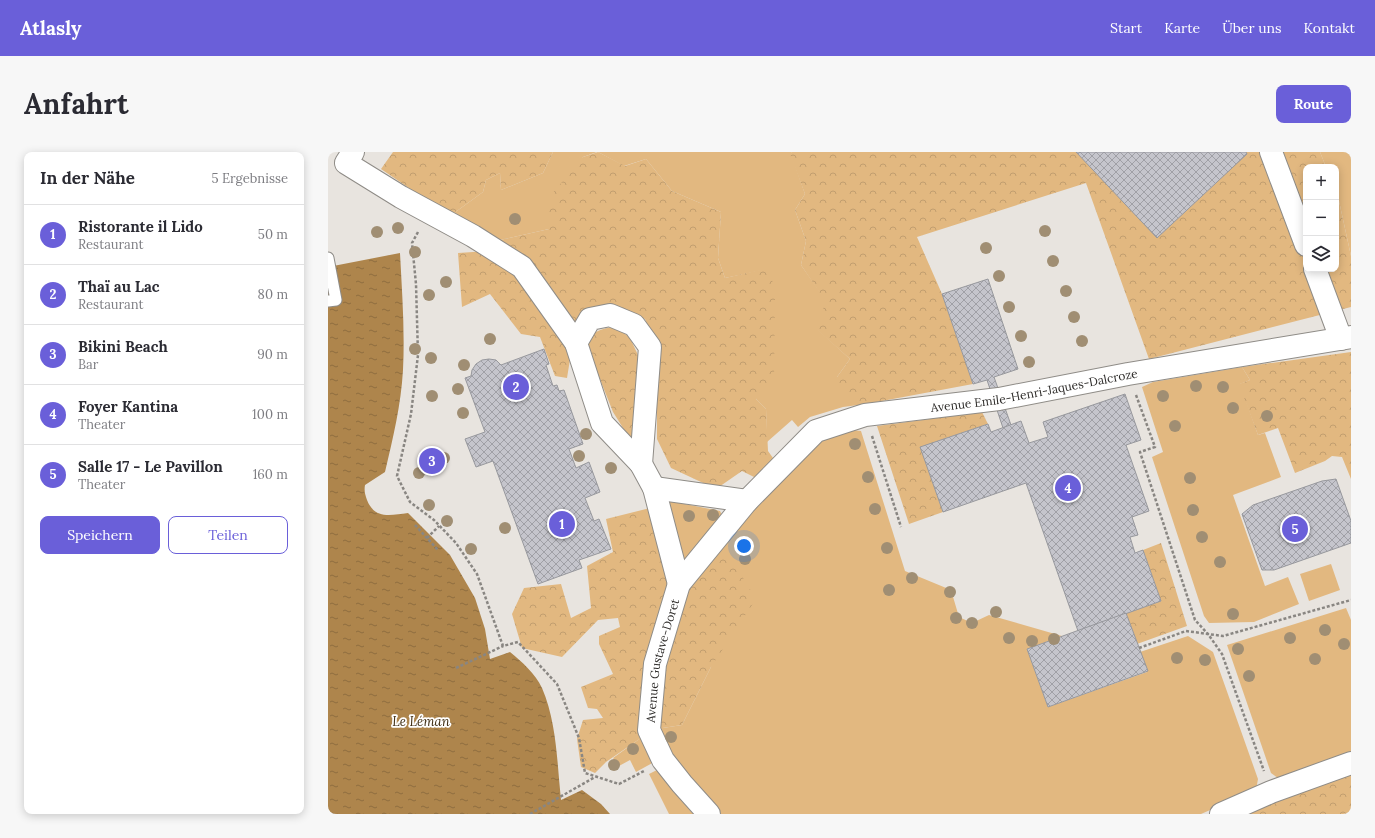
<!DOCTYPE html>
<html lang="de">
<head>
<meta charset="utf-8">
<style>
	body { margin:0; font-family:Lora,serif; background:#f7f7f7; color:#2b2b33 }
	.controls { position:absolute; right:12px; top:12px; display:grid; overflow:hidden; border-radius:8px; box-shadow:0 2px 10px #0003 }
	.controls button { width:36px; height:36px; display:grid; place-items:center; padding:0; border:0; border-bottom:1px solid #e1e1e2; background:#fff; color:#2b2b33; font:20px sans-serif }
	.you { position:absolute; left:416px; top:394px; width:14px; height:14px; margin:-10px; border:3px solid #fff; border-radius:50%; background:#1a73e8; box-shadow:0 0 0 6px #1a73e833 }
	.badge { display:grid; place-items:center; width:26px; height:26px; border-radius:50%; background:#6a5fd9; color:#fff; font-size:13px; font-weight:700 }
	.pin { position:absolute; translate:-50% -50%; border:2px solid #fff; box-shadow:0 1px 4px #0006 }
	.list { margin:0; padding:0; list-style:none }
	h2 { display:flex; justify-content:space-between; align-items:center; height:52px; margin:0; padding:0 16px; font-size:17px }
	h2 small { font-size:13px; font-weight:400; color:#7c7c81 }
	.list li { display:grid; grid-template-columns:26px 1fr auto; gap:12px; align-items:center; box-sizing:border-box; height:60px; padding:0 16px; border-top:1px solid #e1e1e2 }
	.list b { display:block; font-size:15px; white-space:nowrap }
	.list p { margin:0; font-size:13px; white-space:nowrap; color:#7c7c81 }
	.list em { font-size:13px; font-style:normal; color:#7c7c81 }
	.actions { display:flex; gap:8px; padding:12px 16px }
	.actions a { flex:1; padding:9px 0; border:1px solid #6a5fd9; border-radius:8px; text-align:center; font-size:14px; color:#6a5fd9 }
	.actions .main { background:#6a5fd9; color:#fff }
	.icon { flex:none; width:22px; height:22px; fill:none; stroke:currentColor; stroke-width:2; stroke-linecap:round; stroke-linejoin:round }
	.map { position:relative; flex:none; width:1023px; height:662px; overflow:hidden; border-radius:8px }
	header { display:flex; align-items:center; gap:24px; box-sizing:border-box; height:56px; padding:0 20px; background:#6a5fd9; color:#fff }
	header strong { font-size:19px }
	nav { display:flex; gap:22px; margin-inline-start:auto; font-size:14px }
	.intro { display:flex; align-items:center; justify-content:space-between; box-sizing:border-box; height:96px; padding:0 24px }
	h1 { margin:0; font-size:28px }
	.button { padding:10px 18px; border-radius:8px; background:#6a5fd9; color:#fff; font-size:14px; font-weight:700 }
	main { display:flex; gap:24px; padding:0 24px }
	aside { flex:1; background:#fff; border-radius:8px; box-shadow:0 2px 10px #0003 }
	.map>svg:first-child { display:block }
	.grass { fill:#e2b880 }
	.forest { fill:url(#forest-crowns) }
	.water { fill:url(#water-ripples) }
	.building { fill:url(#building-cross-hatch); stroke:#97989d }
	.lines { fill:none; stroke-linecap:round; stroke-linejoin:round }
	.lane-casing { stroke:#8f8c87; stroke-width:13 }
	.street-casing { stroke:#8f8c87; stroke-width:24 }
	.path { stroke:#898682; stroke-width:2.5; stroke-dasharray:3 2; stroke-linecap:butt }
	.lane { stroke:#fff; stroke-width:11 }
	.street { stroke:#fff; stroke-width:22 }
	.tree { fill:#a08e73 }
	.labels { text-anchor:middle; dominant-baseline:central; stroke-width:3.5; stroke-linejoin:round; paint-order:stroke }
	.street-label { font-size:12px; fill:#2f2d2b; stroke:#fff }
	.water-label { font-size:13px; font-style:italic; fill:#412f15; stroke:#fff }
</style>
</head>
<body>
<header>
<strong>Atlasly</strong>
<nav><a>Start</a><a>Karte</a><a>Über uns</a><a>Kontakt</a></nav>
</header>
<div class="intro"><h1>Anfahrt</h1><a class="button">Route</a></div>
<main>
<aside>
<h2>In der Nähe<small>5 Ergebnisse</small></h2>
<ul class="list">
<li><span class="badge">1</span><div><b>Ristorante il Lido</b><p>Restaurant</p></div><em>50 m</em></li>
<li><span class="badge">2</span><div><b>Thaï au Lac</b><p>Restaurant</p></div><em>80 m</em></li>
<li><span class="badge">3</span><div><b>Bikini Beach</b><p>Bar</p></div><em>90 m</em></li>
<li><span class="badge">4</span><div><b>Foyer Kantina</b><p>Theater</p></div><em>100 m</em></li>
<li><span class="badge">5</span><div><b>Salle 17 - Le Pavillon</b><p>Theater</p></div><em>160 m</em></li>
</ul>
<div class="actions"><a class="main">Speichern</a><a>Teilen</a></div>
</aside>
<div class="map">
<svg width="1023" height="662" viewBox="0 0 1023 662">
	<defs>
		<pattern id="forest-crowns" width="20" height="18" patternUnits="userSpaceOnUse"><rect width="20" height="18" fill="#e2b880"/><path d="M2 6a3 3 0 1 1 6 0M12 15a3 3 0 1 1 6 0" fill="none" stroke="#c29e6f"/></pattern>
		<pattern id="water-ripples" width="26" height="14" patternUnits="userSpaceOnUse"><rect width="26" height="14" fill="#ae854c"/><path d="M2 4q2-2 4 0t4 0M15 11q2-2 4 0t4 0" fill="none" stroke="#8e6d3f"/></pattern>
		<pattern id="building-cross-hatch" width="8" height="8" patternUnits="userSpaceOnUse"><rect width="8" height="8" fill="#c5c5cc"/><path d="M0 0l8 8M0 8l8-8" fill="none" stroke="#a0a0a6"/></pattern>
	</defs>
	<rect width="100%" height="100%" fill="#e8e4df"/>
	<g class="grass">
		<path d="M225 0H269L255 5 221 77 172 88 122 64 155 40 158 28 172 21 173 38 215 21Z"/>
		<path d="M270 0H464L463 2 477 42 467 58 478 89 473 113 499 150 488 176 522 207 509 225 538 252 515 255 482 265 470 275 464 268 439 290 438 257 428 247 440 117 397 126 390 106 393 60 344 39 318 7 296 14Z"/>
		<path d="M992 0H1023V104L1011 49 1008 40V15H998Z"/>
		<path d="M914 215 922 228 912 232 930 283 937 281 953 325 905 343 937 434 960 425 971 452 926 470 881 471 876 464 824 305 835 300 814 235 825 230Z"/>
		<path d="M514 277 533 279 577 419 623 438 631 465 644 471 661 463 734 484 699 497 720 555 819 520 812 500 860 484 885 500 930 627 928 638 873 662H392L356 622 328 577 354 573 383 515 395 393 492 284Z"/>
		<path d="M342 349 392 359 395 365 365 408 355 407 337 354Z"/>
		<path d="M1003 412 1012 438 981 449 972 422Z"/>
		<path d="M1018 456 1023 468V602L954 629 943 621 899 493Z"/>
		<path d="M314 582 328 609 308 620 302 608 291 614 285 606 310 588Z"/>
		<path d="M333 616 371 662H341L321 622Z"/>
	</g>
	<g class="forest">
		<path d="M65 0H225L215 21 173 38 172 21 158 28 155 40 122 64 53 17Z"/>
		<path d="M270 0 297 14 318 7 344 39 393 60 390 106 397 126 440 116 447 137 446 228 428 247 438 257 440 299 445 306 430 327 414 319 388 337 343 316 329 287V196L317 167 278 152 252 161 247 177 239 226 227 224 212 185 193 182 162 142 134 155 130 101 160 99 172 88 221 77 219 48 255 5Z"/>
		<path d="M464 0H992L998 15H978V117H1008V40L1011 49 1023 104V155L821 207 758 31 589 85 614 142 645 232 538 252 509 239V225L522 207 487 176 498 150 473 113 478 89 467 58 477 42 462 2Z"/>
		<path d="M288 174 302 186 310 203 309 248 305 292 285 260 260 197C259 178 273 178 288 174Z"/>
		<path d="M1023 200V327L1014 305 1004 304 997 309 967 321 950 276 930 283 911 232 922 228 914 215Z"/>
		<path d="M654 260 660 272 593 295 615 360 581 372 549 274Z"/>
		<path d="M322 356 342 430 395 393 428 447 383 515 354 573 328 577H318L310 588 278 610 267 621 253 615 249 587 255 568 275 566 269 557 260 556 253 535 285 522 271 492V484L292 475 290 466 270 468 234 505 194 496 184 462 196 436 233 432 243 466 263 456 259 414 285 400 278 367Z"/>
		<path d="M833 391 859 474 809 492 798 461 833 449 815 398Z"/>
		<path d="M1023 617V662H915Z"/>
	</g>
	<path class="water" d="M72 101C74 140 77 179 75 218 73 253 65 286 57 320L37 333C36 339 37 342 39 348 47 368 63 363 80 361L122 403 147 446 157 477 162 507 182 500C194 510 207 521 214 536 229 571 229 611 233 648L254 638 273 652 282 662H0V115Z"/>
	<g class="building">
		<path d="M748 0H918L919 2 829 86Z"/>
		<path d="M660 127 690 217 666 225 683 273 675 276 659 228 645 232 614 142Z"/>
		<path d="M216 197 221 212 218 213 225 234 229 233 231 239 236 238 255 292 241 297 248 316 261 310 272 340 257 346 266 369 271 367 283 397 251 408 254 416 210 432 165 309 148 315 137 287 157 280 137 226 143 224 144 218 148 212 154 208 161 207 168 208 173 213Z"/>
		<path d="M797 242 813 288 798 293 821 359 804 365 810 383 802 385 807 401 815 398 833 449 750 479 698 331 615 360 592 295 660 272 663 280 693 269 701 291 720 285 715 270Z"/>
		<path d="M1008 327 1023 369V391L946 418H934L914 362 925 353 994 329Z"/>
		<path d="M798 461 820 519 720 555 699 497Z"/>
	</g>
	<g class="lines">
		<g class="lane-casing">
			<path id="lane" d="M0 106 8 148 0 149"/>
		</g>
		<g class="street-casing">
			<g id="street">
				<path d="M25 0 18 11 73 45 145 84 194 115 248 191 274 271 313 312 326 336 351 432"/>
				<path d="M943 0 978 93"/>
				<path d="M987 117 1013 187"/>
				<path d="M248 191 262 167 282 163 306 173 322 195 313 312"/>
				<path d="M326 336 419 349"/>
				<path id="s1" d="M381 662 354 632 335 608 321 578 327 512 351 432 419 349 488 279 537 263 671 247 800 222 1023 185"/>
				<path d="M893 662 943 640 1023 611"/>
			</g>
		</g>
		<g class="path">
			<path d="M90 80 84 91 88 132 90 203 83 262 69 324 82 350 106 368 128 391 149 422 175 494 190 490 229 532 251 586 257 621 291 632 316 619"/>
			<path d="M808 243 827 295 812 300 867 468 880 482 895 484 1023 448"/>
			<path d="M544 284 573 375"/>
			<path d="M87 373 110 398"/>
			<path d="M99 386 111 374"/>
			<path d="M811 496 858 479 880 482 894 502 936 619"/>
			<path d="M128 516 175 494"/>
			<path d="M202 662 267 625"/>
		</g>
		<use href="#lane" class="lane"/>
		<use href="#street" class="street"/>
	</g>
	<g class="tree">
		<circle cx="187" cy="67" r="6"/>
		<circle cx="70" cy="76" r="6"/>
		<circle cx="717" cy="79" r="6"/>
		<circle cx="49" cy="80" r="6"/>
		<circle cx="658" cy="96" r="6"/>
		<circle cx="87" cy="100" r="6"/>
		<circle cx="725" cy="109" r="6"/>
		<circle cx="671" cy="124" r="6"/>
		<circle cx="118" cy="130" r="6"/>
		<circle cx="738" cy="139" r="6"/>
		<circle cx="101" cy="143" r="6"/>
		<circle cx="681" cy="155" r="6"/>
		<circle cx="746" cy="165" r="6"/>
		<circle cx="693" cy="184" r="6"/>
		<circle cx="162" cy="187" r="6"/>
		<circle cx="754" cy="189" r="6"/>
		<circle cx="87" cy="197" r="6"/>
		<circle cx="103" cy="206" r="6"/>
		<circle cx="701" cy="210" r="6"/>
		<circle cx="136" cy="213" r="6"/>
		<circle cx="868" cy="234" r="6"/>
		<circle cx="895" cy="235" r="6"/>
		<circle cx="130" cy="237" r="6"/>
		<circle cx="104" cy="244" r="6"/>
		<circle cx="835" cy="244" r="6"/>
		<circle cx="905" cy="256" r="6"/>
		<circle cx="135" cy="261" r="6"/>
		<circle cx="939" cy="264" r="6"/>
		<circle cx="847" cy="274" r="6"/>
		<circle cx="258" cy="282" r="6"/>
		<circle cx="527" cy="292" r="6"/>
		<circle cx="251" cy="304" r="6"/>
		<circle cx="116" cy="306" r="6"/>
		<circle cx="283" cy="316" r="6"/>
		<circle cx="91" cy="321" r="6"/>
		<circle cx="540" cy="325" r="6"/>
		<circle cx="862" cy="326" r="6"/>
		<circle cx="101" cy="353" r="6"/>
		<circle cx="547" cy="357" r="6"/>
		<circle cx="865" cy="358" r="6"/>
		<circle cx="385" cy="363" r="6"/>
		<circle cx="361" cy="364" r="6"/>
		<circle cx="119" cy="369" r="6"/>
		<circle cx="177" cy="376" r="6"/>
		<circle cx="874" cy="385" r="6"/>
		<circle cx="559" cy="396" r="6"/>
		<circle cx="143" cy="397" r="6"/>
		<circle cx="417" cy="407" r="6"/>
		<circle cx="892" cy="410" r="6"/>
		<circle cx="584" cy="426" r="6"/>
		<circle cx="561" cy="438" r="6"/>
		<circle cx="622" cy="440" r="6"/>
		<circle cx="668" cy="460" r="6"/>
		<circle cx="905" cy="462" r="6"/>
		<circle cx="628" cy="466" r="6"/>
		<circle cx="644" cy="471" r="6"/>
		<circle cx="997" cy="478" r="6"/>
		<circle cx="681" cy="486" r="6"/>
		<circle cx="962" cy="486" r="6"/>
		<circle cx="726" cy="487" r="6"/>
		<circle cx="704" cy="489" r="6"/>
		<circle cx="1016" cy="492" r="6"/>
		<circle cx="910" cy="497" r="6"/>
		<circle cx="849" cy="506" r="6"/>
		<circle cx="987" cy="507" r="6"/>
		<circle cx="877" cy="508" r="6"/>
		<circle cx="921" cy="524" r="6"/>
		<circle cx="343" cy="585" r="6"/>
		<circle cx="305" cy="597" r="6"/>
		<circle cx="286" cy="613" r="6"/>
	</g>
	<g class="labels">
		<g class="street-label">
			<text stroke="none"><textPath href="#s1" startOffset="682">Avenue Emile-Henri-Jaques-Dalcroze</textPath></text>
			<text stroke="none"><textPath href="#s1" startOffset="175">Avenue Gustave-Doret</textPath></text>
		</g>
		<g class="water-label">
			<text x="93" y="569">Le Léman</text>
		</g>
	</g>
</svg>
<div class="controls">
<button>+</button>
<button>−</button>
<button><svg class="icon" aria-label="layers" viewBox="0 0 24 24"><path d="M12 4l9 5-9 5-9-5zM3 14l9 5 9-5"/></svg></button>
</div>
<div class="you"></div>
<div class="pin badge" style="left:234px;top:372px">1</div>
<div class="pin badge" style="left:188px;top:235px">2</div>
<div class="pin badge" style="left:104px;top:309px">3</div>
<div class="pin badge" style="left:740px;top:336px">4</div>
<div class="pin badge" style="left:967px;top:377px">5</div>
</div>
</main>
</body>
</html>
